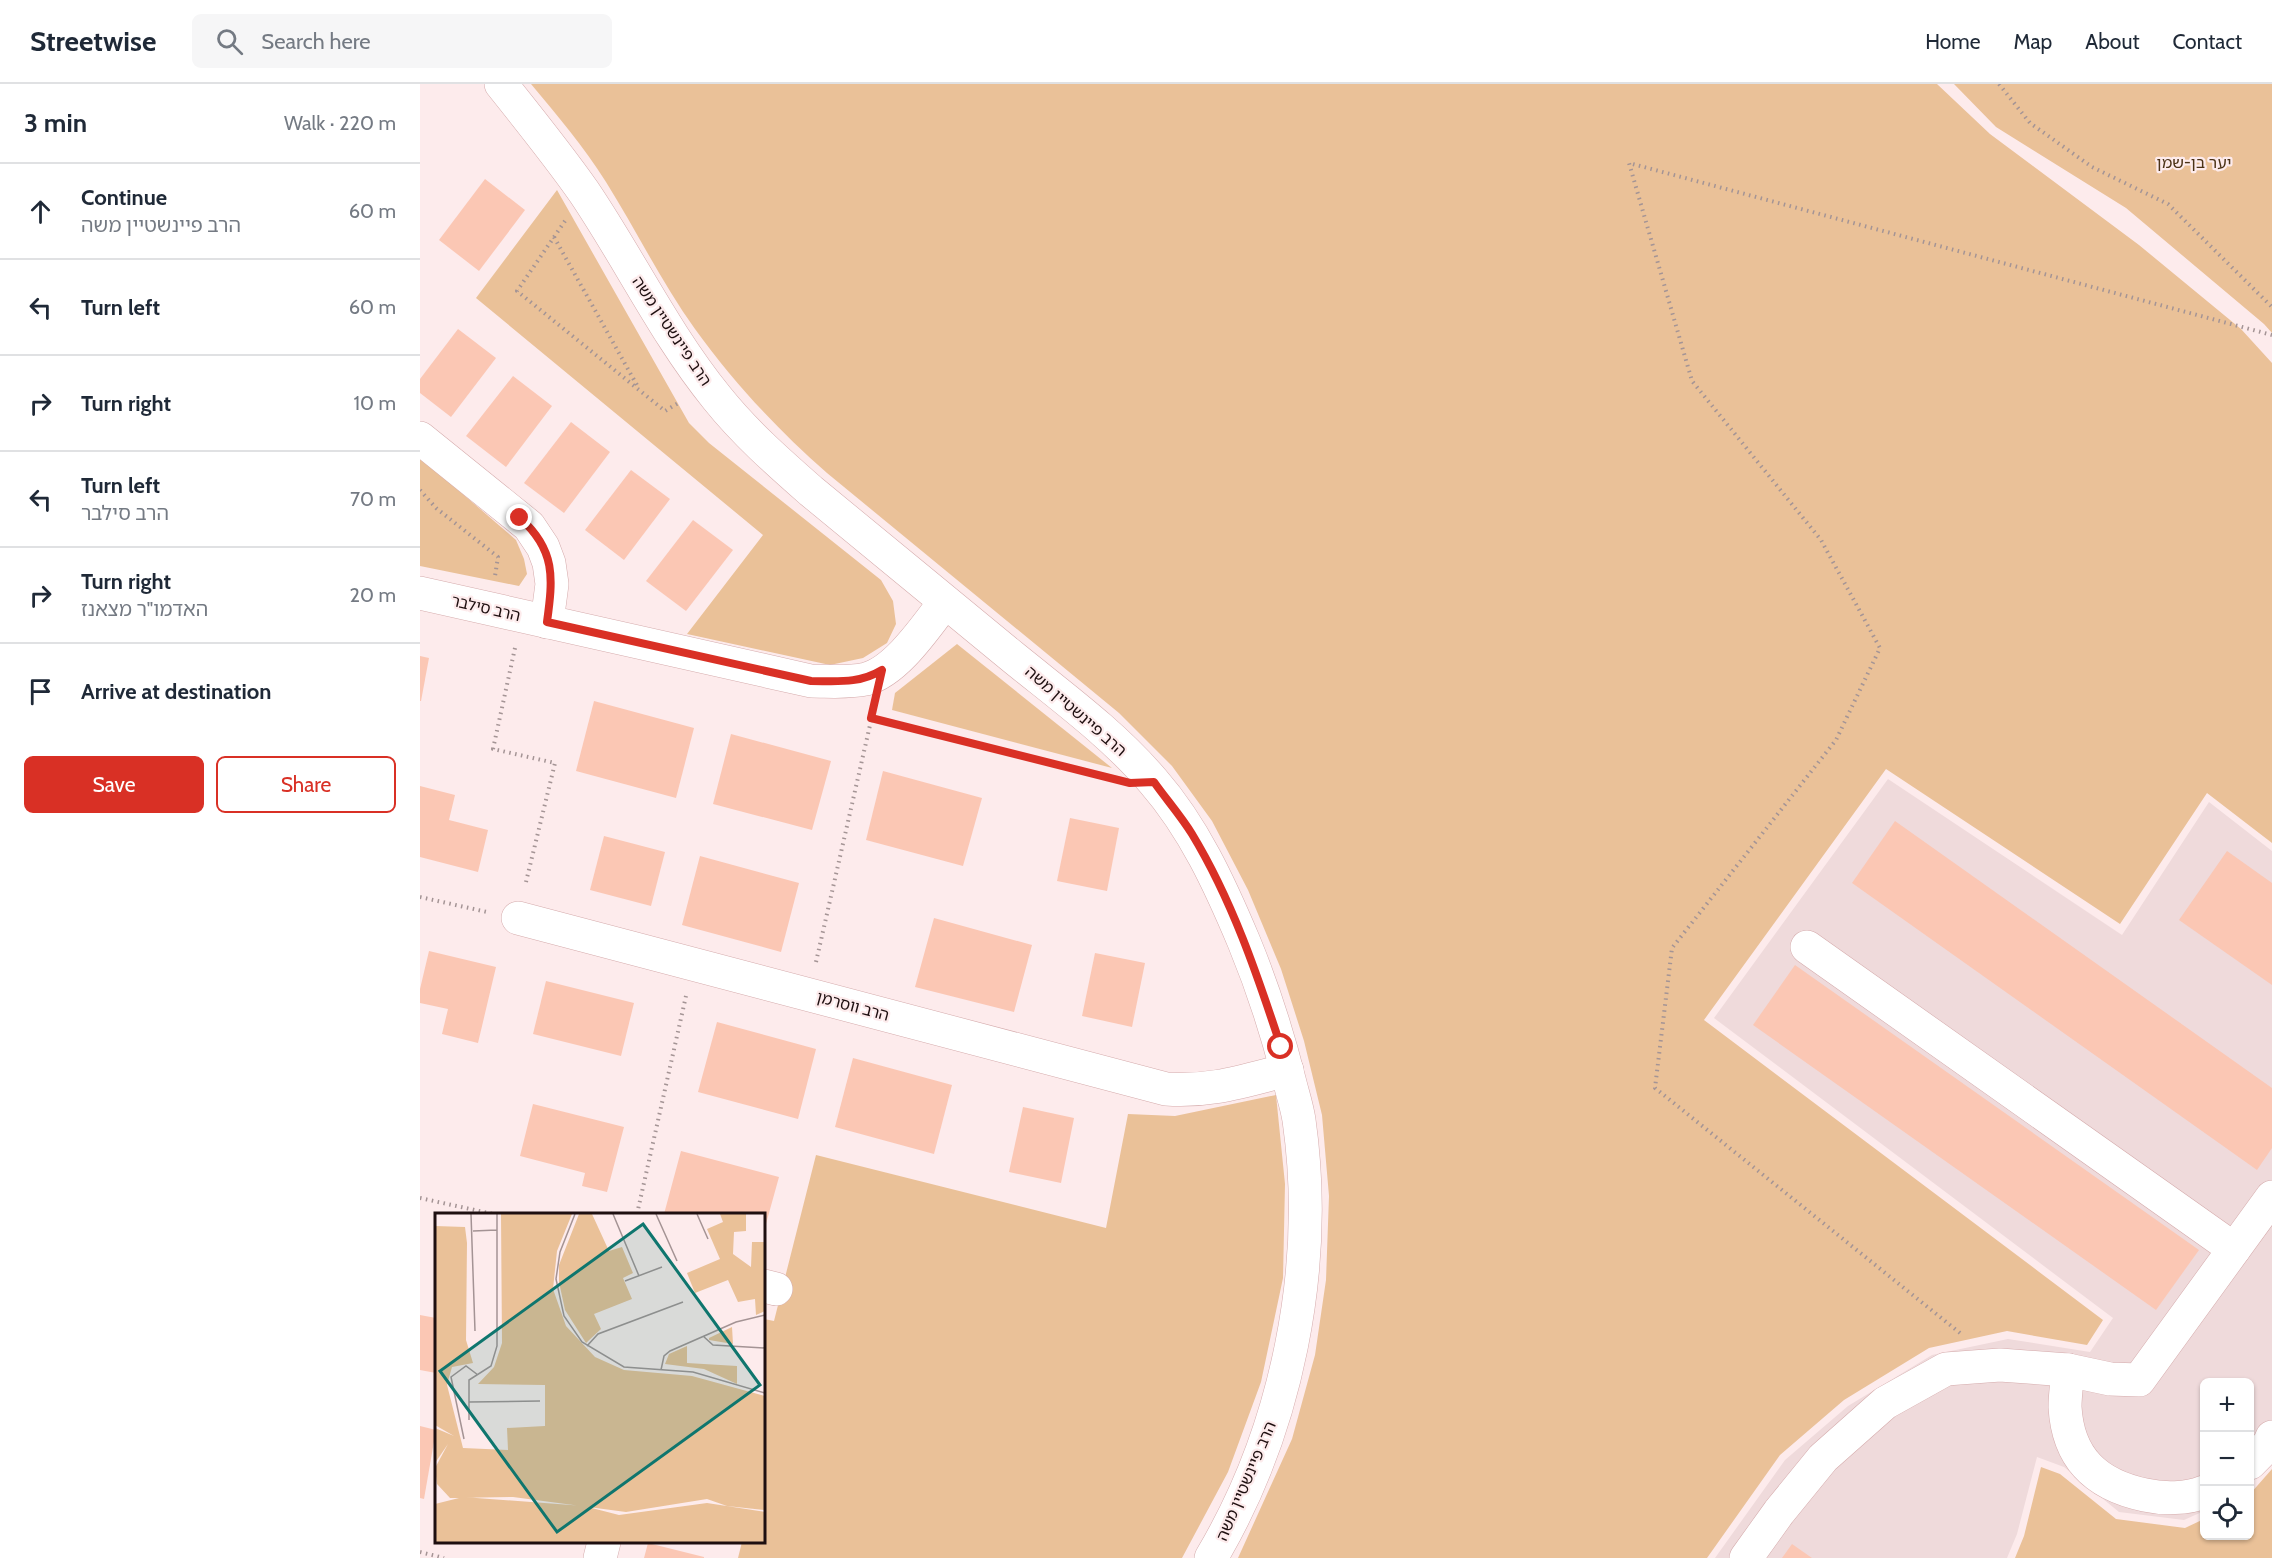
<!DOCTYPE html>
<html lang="en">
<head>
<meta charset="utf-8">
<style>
	body { margin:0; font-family:Cabin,"Noto Sans Hebrew",sans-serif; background:#f6f6f7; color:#1f2937 }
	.controls { position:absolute; right:18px; bottom:18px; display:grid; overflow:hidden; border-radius:9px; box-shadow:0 2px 4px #0004 }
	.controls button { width:54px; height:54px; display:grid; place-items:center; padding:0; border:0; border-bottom:2px solid #e0e1e3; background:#fff; color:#1f2937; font:30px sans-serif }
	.stop { position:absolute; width:18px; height:18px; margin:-14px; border:4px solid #d93025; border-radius:50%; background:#fff }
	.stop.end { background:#d93025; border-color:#fff; box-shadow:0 2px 6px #0008 }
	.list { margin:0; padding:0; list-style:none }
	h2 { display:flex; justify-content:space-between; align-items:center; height:78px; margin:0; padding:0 24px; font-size:26px }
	h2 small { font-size:20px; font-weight:400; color:#747a83 }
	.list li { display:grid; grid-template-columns:39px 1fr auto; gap:18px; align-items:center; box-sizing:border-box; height:96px; padding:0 24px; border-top:2px solid #e0e1e3 }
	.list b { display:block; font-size:22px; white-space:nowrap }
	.list p { margin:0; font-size:20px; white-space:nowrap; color:#747a83 }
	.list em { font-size:20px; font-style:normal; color:#747a83 }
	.actions { display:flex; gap:12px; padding:18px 24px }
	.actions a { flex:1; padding:14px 0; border:2px solid #d93025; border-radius:9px; text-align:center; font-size:21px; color:#d93025 }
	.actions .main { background:#d93025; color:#fff }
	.icon { flex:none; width:33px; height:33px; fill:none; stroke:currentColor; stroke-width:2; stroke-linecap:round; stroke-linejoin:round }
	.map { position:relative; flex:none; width:1852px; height:1474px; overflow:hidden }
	header { display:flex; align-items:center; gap:36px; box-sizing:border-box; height:84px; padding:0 30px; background:#fff; border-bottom:2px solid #e0e1e3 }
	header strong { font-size:28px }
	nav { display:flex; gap:33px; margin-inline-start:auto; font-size:21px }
	.search { width:420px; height:54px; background:#f6f6f7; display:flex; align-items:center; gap:15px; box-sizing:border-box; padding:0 21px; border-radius:9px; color:#747a83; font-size:22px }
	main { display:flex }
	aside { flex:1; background:#fff }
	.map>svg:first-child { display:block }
	.built { fill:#efdadb }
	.green { fill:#eac198 }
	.building { fill:#fbc7b4 }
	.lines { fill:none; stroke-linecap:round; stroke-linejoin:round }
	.minor-casing { stroke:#d5abac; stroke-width:34 }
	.path { stroke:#a49495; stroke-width:4; stroke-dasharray:1.5 4.5; stroke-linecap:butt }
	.minor { stroke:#fff; stroke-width:33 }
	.route { stroke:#d93025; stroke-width:8 }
	.labels { text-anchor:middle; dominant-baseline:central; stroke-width:4.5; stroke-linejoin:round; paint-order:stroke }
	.park-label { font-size:16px; fill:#4b3216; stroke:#fdebec }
	.street-label { font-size:16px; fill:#1e0f10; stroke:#fdebec }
	.inset-road { fill:none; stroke:#a49394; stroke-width:1.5 }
	.view { fill:#0f766e; fill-opacity:0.15; stroke:#0f766e; stroke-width:3 }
	.inset-edge { fill:none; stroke:#1e0f10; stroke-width:3 }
</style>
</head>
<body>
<header>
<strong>Streetwise</strong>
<div class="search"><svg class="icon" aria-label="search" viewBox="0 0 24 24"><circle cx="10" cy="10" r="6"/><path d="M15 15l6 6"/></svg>Search here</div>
<nav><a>Home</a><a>Map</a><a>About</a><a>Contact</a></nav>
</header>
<main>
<aside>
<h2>3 min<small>Walk · 220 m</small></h2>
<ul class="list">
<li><svg class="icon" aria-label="ahead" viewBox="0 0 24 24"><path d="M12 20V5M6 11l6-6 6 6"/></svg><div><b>Continue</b><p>הרב פיינשטיין משה</p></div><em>60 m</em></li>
<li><svg class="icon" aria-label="left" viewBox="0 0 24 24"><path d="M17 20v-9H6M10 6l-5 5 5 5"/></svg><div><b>Turn left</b></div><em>60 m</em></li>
<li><svg class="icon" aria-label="right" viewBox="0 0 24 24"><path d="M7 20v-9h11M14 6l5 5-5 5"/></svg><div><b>Turn right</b></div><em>10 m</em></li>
<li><svg class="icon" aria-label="left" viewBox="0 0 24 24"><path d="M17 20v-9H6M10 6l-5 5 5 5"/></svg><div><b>Turn left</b><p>הרב סילבר</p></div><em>70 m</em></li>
<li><svg class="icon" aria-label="right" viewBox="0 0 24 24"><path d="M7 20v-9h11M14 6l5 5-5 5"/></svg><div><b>Turn right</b><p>האדמו&quot;ר מצאנז</p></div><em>20 m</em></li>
<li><svg class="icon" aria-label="arrive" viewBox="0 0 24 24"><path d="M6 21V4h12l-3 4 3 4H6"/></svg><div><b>Arrive at destination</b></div></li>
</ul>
<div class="actions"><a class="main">Save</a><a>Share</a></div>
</aside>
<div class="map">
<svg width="1852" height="1474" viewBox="0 0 1852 1474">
	<rect width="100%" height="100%" fill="#fdebec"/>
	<path class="built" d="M1468 695 1702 851 1789 718 1852 767V1375L1830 1399V1298H1784V1427L1764 1436 1699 1428 1644 1383 1617 1373 1597 1450 1587 1474H1295L1365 1376 1428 1322 1512 1271 1588 1255 1670 1268 1693 1234 1294 934Z"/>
	<g class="green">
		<path d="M111 0H1517L1570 50 1719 161 1821 245 1852 279V759L1787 709 1700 840 1466 685 1284 936 1683 1236 1667 1261 1587 1247 1509 1264 1424 1316 1360 1371 1287 1474H818L872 1355 895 1271 906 1196 909 1112 902 1031 884 957 861 885 828 806 792 737 752 682 699 629 407 389C357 345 315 300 275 245 242 199 216 146 186 98 164 63 137 31 111 0Z"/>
		<path d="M1534 0H1852V249L1844 240 1706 124 1576 43Z"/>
		<path d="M137 106 269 339 289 359 461 496 473 517 476 540 467 559 443 574 410 581 267 550 343 451 56 214Z"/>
		<path d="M0 373 96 456 104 475 107 490 99 502 0 482Z"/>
		<path d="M537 560 692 684 472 626 475 609Z"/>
		<path d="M856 1011 865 1100 863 1194 841 1298 808 1388 762 1474H318L322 1458H344V1235L354 1237 396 1071 686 1144 708 1030 755 1032Z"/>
		<path d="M1621 1383 1640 1390 1696 1435 1765 1444 1784 1435V1452H1830V1410L1852 1385V1474H1595L1604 1452Z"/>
	</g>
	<g class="building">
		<path d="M65 95 105 126 59 187 19 156Z"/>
		<path d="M38 245 76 274 31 333 0 309V295Z"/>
		<path d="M93 292 132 322 86 383 46 352Z"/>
		<path d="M151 338 190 368 144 429 104 399Z"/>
		<path d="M211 386 250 415 204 476 165 446Z"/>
		<path d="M273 436 313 466 266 527 226 497Z"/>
		<path d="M0 572 9 574 1 617H0Z"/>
		<path d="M174 617 274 644 256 714 156 687Z"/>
		<path d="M311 650 411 677 392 746 293 720Z"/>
		<path d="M463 687 562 714 543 782 446 756Z"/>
		<path d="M0 702 35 711 29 736 68 746 58 788 0 773Z"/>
		<path d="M650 734 699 744 687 807 637 797Z"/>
		<path d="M1475 737 1852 1004V1064L1837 1086 1432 799Z"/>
		<path d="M184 752 245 768 231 822 170 806Z"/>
		<path d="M1807 767 1852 799V901L1759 836Z"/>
		<path d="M280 772 379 799 361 868 262 841Z"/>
		<path d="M514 834 612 861 594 928 495 903Z"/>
		<path d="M9 867 76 883 58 959 22 950 28 925 0 919V905Z"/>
		<path d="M675 869 725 879 712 943 662 932Z"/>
		<path d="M1375 881 1779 1166 1736 1226 1333 941Z"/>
		<path d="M126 897 214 919 201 972 113 950Z"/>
		<path d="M297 938 396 965 378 1035 278 1008Z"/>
		<path d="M433 974 532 1001 514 1070 415 1043Z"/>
		<path d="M113 1020 204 1043 187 1108 162 1102 165 1089 100 1072Z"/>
		<path d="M603 1023 654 1034 641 1099 589 1088Z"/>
		<path d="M261 1067 359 1093 344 1147V1130H244Z"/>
		<path d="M0 1231 16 1234V1289L0 1286Z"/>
		<path d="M0 1342 16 1346 4 1415 0 1414Z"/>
		<path d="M228 1459 284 1473V1474H224Z"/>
		<path d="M1372 1460 1392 1474H1362Z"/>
	</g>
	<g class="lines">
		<g class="minor-casing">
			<g id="minor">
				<path d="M81 0C109 35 138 71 164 108 210 176 245 250 297 314 325 349 358 378 391 407 459 463 526 518 594 574 642 613 693 650 733 697 774 744 800 801 824 858 843 904 858 951 870 999 873 1011 877 1023 879 1036 900 1183 867 1346 791 1474"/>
				<path d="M0 354 109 442 123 463 129 479 132 500 127 538"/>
				<path d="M0 509 391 597C409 597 428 599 446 595 477 587 507 541 525 518"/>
				<path d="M98 834 746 1005C792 1008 823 997 867 986"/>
				<path d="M1387 863 1814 1165"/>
				<path d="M344 1202 356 1205"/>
				<path d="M1648 1286C1647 1298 1645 1311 1645 1323 1648 1375 1677 1401 1725 1411 1743 1415 1767 1415 1784 1408"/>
				<path d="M1830 1379 1849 1360 1852 1353"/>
				<path d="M180 1474 184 1458"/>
				<path d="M1326 1474 1359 1428 1403 1374 1465 1319 1526 1285 1580 1281 1648 1286 1690 1295 1719 1296 1852 1113"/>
			</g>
		</g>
		<g class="path">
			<path d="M1579 0 1610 39 1672 83 1748 120 1852 223"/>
			<path d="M145 137 97 207 245 327 260 318"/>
			<path d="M134 153 218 303"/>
			<path d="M0 406 16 424 78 473 75 492"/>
			<path d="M95 564 73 665 135 679 105 802"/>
			<path d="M451 634 680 692"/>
			<path d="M0 813 67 828"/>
			<path d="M396 878 453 628"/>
			<path d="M0 1114 73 1130"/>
			<path d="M217 1130 266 912"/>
			<path d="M1540 1249 1235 1004 1252 864 1416 656 1460 564 1401 456 1272 297 1209 79 1852 251"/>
			<path d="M0 1468 24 1474"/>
		</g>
		<use href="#minor" class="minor"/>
	</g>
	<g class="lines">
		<path class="route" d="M100 434C136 466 133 494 127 538L391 597C417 597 439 600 462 586L451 634 710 699 734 698C746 715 761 732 772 750 812 816 837 890 861 963"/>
	</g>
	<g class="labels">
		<g class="park-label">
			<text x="1774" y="78">יער בן-שמן</text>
		</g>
		<g class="street-label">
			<text transform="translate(252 247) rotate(56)">הרב פיינשטיין משה</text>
			<text transform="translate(66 524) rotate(13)">הרב סילבר</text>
			<text transform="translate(656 627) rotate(41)">הרב פיינשטיין משה</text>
			<text transform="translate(433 922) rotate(15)">הרב ווסרמן</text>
			<text transform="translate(826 1397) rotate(-67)">הרב פיינשטיין משה</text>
		</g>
	</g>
	<g transform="translate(15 1129)">
		<rect width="330" height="330" fill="#fdebec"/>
		<path d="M66 1H137L122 38 118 76 131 113 160 144 189 157 257 163 330 183V297L292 293 272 286 191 299 78 284 15 285 2 271 0 255 13 231 0 250V215L19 223 0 212V13L30 14 32 30 31 127 38 150 17 154 12 172 28 235 73 237 72 215 110 213V172L43 171 59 154 67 130ZM144 1H157L174 38 187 34 198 60 188 65 197 86 159 101 166 116 151 130 130 97 124 69V52ZM285 1H311V18L299 19 298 41 316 54 317 29H330V98L321 102 320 86 303 89 293 67 260 80 252 60 285 46 272 16 288 9ZM297 114 298 131 274 127V125ZM252 133V150L302 153V171L269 156 230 151 234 141ZM28 284 149 293 184 302 272 290 330 299V329H0V291Z" fill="#eac198"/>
		<path class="inset-road" d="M36 1 40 118M140 1 125 39 121 66 129 103 147 129 189 154 258 159 330 180M178 1 204 63M221 1 242 48M262 1 273 26M38 18 62 17M190 68 227 54M268 123 278 132 330 135M152 133 163 121 248 89M226 157 229 143 235 138 301 109 330 102M34 189 105 188M34 207V167L56 153 62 133V1M29 226 16 164 31 153 43 162"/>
		<path class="view" d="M208 11 325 172 122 319 5 158Z"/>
		<rect width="330" height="330" class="inset-edge"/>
	</g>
</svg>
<div class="controls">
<button>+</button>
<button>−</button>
<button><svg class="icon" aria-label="locate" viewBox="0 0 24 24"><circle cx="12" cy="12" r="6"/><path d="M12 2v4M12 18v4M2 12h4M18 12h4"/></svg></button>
</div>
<div class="stop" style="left:861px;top:963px"></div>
<div class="stop end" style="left:100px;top:434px"></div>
</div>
</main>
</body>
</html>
